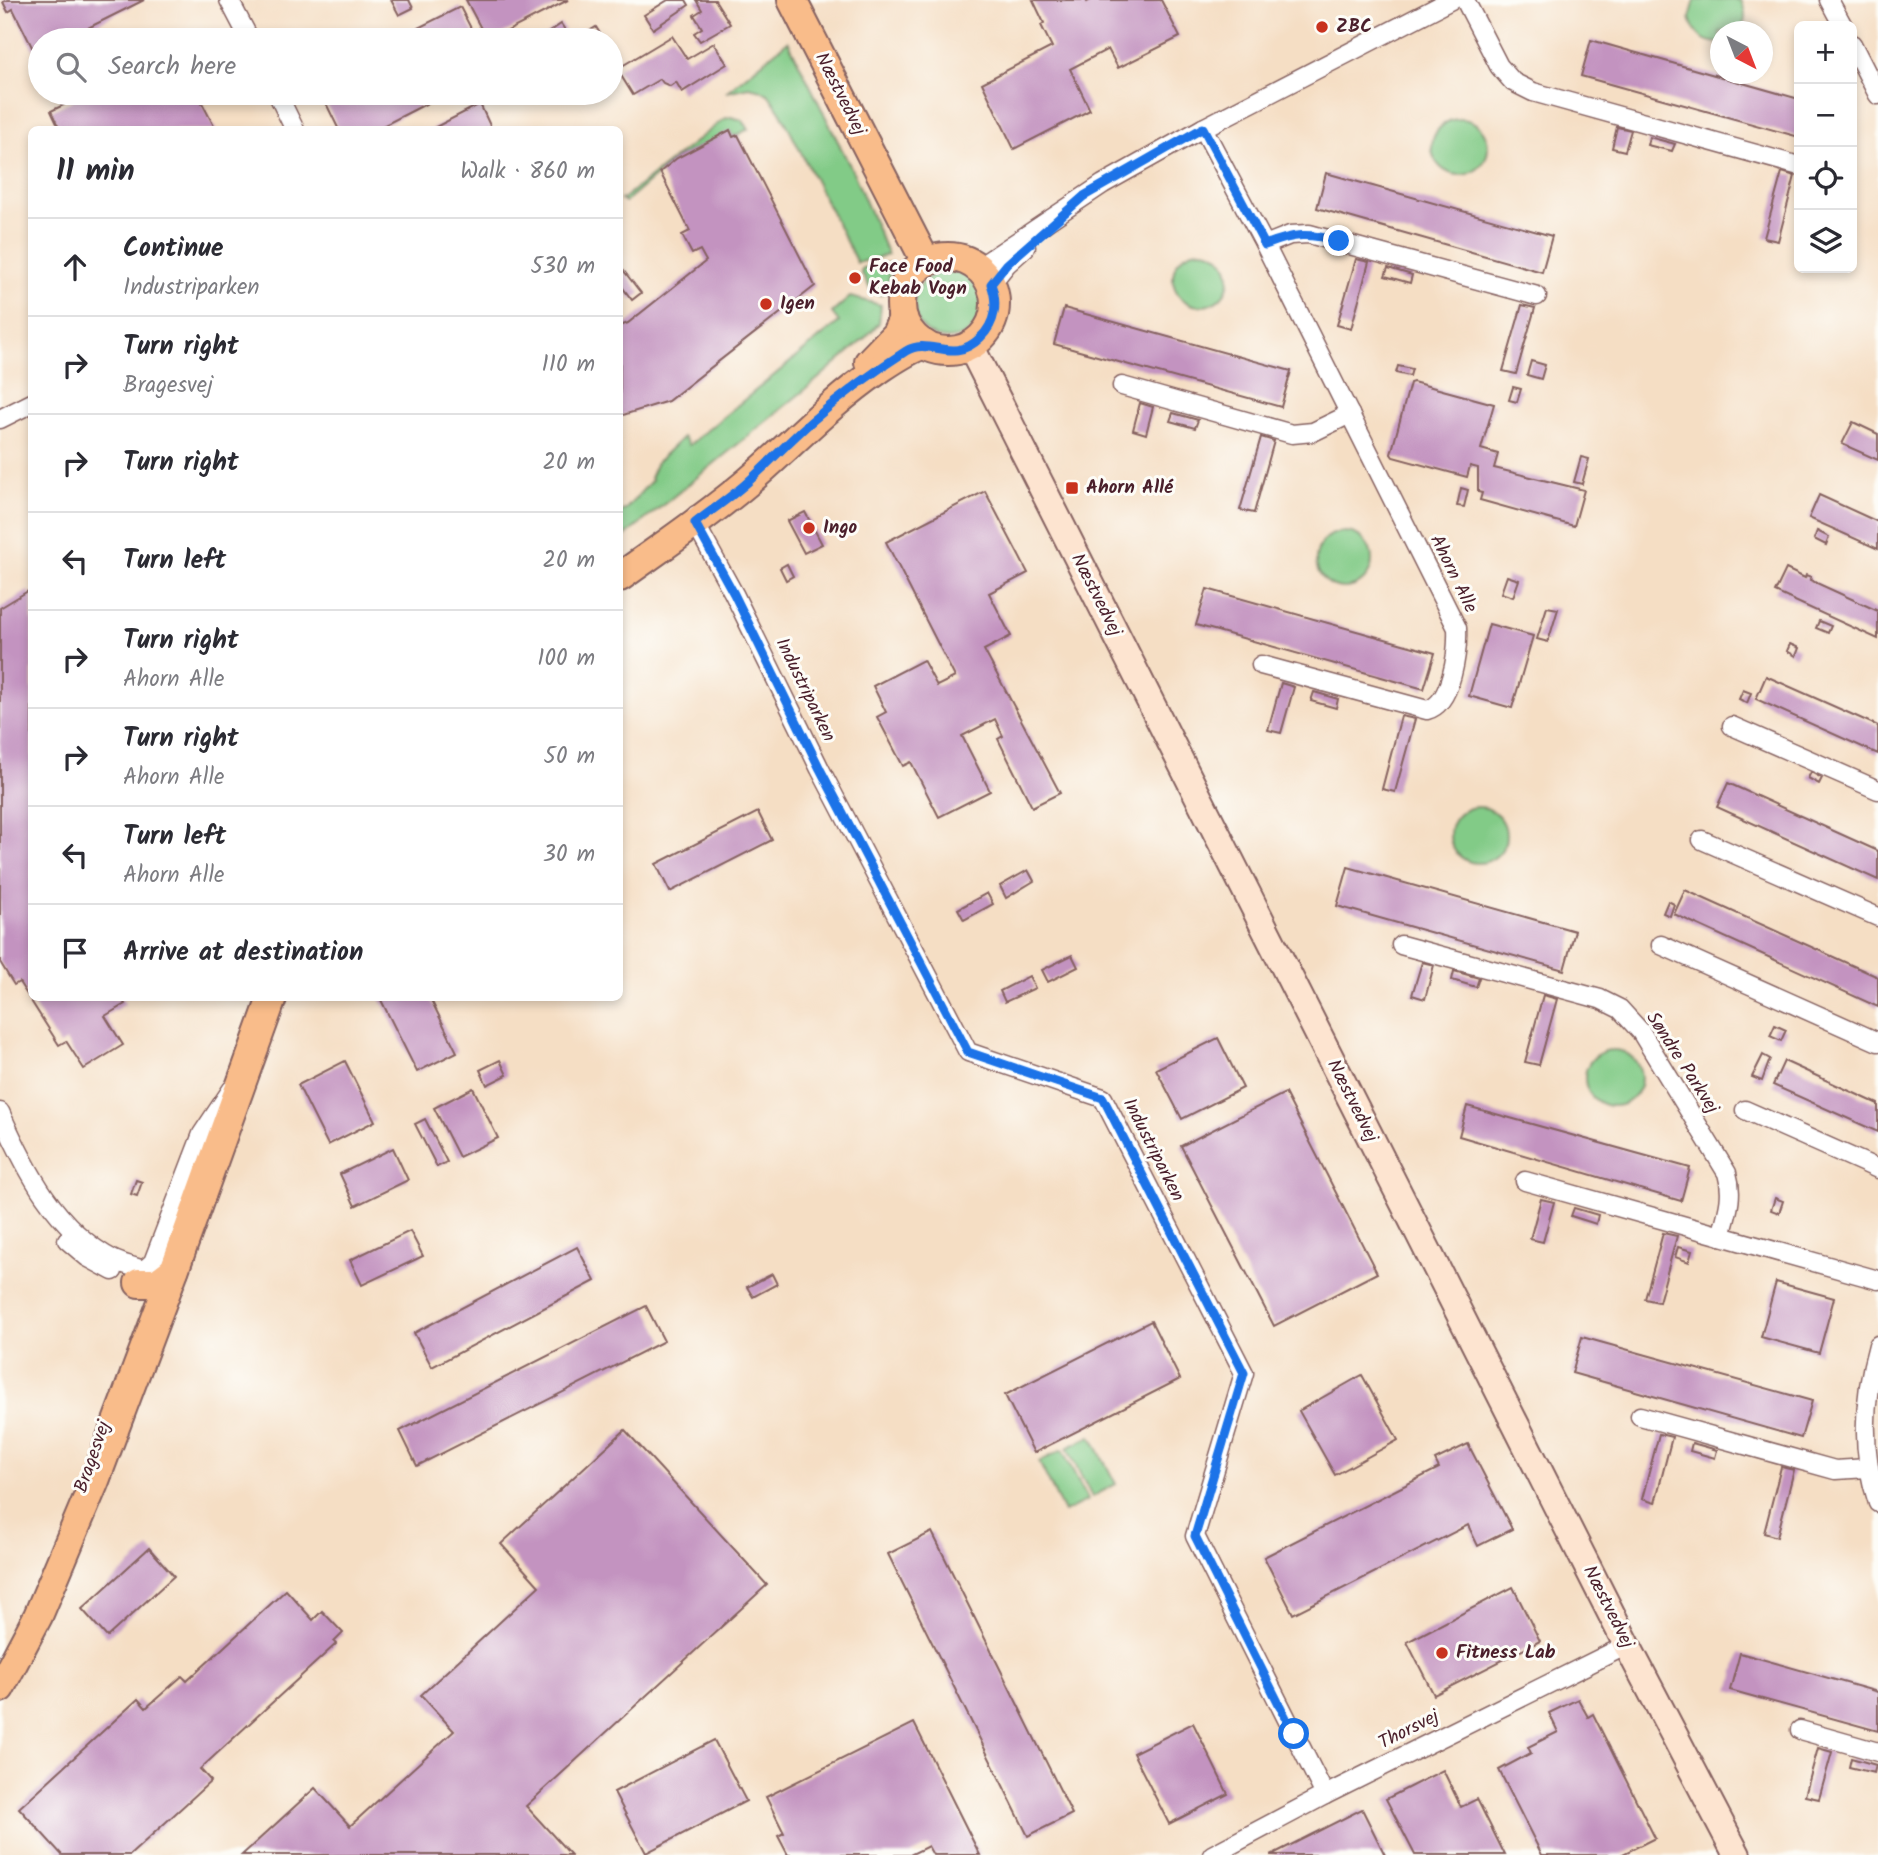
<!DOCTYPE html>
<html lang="en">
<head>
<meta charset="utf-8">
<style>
	body { margin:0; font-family:Kalam,sans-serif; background:#f7f7f7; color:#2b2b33 }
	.controls { position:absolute; right:21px; top:21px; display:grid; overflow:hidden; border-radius:10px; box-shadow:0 4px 10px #0003 }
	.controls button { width:63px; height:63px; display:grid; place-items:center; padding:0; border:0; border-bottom:2px solid #e1e1e2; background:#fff; color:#2b2b33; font:35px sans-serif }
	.compass { position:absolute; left:1710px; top:21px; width:63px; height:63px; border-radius:50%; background:#fff; box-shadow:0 4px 10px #0003; rotate:138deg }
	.stop { position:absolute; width:21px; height:21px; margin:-16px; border:5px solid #1a73e8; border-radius:50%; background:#fff }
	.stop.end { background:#1a73e8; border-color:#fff; box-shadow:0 2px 7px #0008 }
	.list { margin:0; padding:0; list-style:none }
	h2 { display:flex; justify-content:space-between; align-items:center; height:91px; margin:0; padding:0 28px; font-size:30px }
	h2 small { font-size:23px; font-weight:400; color:#7c7c81 }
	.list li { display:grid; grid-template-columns:46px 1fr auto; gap:21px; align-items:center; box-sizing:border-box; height:98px; padding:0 28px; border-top:2px solid #e1e1e2 }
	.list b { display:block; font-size:26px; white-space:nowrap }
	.list p { margin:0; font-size:23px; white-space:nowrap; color:#7c7c81 }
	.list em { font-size:23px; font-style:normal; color:#7c7c81 }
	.icon { flex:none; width:38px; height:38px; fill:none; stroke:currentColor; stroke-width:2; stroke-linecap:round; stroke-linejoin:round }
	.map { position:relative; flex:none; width:1878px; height:1855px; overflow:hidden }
	.search { position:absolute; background:#fff; box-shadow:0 4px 10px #0003; left:28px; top:28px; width:595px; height:77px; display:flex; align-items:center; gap:18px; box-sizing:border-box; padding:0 24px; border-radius:38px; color:#7c7c81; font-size:26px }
	.panel { position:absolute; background:#fff; box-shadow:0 4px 10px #0003; left:28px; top:126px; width:595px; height:875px; border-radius:10px }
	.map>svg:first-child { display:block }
	.green { fill:#82cb87; stroke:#667559; stroke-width:2 }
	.building { fill:#c393c0 }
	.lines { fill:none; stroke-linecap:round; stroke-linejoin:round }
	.street-casing { stroke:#866261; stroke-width:21 }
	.secondary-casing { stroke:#866261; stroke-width:30 }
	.primary-casing { stroke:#866261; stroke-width:32 }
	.street { stroke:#fff; stroke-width:18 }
	.secondary { stroke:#fde4d0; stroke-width:26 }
	.primary { stroke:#f9bc8a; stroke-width:28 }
	.route { stroke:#1a73e8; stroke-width:9 }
	.poi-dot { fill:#c8321e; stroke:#fdfcf7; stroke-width:2.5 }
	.labels { text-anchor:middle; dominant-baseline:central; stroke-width:6; stroke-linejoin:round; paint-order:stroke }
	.poi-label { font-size:19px; font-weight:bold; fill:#4a1f2b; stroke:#fdfcf7; text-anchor:start }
	.street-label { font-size:19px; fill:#4a1f2b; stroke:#fdfcf7 }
</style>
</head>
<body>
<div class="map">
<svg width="1878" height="1855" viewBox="0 0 1878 1855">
	<rect width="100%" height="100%" fill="#fdfcf7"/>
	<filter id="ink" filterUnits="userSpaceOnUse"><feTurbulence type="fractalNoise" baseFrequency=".0143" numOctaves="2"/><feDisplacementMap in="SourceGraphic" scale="14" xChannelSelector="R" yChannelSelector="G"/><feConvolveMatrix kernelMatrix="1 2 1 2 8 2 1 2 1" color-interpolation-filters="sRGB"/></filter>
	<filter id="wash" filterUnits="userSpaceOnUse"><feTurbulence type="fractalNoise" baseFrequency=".00686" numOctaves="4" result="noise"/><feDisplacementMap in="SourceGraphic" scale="28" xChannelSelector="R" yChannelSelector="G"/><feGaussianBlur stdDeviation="1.57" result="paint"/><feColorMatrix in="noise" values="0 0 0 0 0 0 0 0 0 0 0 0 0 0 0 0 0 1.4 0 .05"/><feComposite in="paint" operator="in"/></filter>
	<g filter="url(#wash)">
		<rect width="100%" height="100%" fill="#f5dec4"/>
		<g class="green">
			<path d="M1695 0H1740C1746 10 1747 21 1740 31L1720 32V43C1703 43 1694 34 1690 18Z"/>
			<path d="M788 41 854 174 888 255 857 263 781 113 769 95 761 90 749 87 726 92Z"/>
			<path d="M731 117 742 120 749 129 733 137 730 131 677 158 625 202 621 200 710 130 724 119Z"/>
			<circle cx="1460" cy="147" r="28"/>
			<circle cx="1201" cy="278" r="28"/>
			<path d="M890 263C891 273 888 288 881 295L872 292 861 272 863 268Z"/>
			<circle cx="948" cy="305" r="34"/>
			<path d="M850 297 881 305 879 323 864 339 812 384 620 540V512L625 510 652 480 650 478 657 462 683 437 689 445 839 322 832 313Z"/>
			<circle cx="1344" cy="560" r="28"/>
			<circle cx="1478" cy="835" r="28"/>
			<circle cx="1613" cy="1078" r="28"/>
			<path d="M1091 1436 1116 1484 1092 1497 1067 1448Z"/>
			<path d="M1062 1450 1088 1500 1064 1512 1039 1462Z"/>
		</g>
		<g id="blocks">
			<g class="building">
				<path d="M7 0H144L64 40H40V52L36 55 13 9 8 12 3 2Z"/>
				<path d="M391 0H409L413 8 399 15Z"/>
				<path d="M466 0H568L490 40H487Z"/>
				<path d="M668 0H686L689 5 653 29 644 15Z"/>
				<path d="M696 0H715L730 24 700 41 694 33 702 28 694 15 702 10Z"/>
				<path d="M1033 0H1086L1087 2 1091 0H1161L1180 37 1118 68 1108 49 1070 69 1090 110 1014 149 982 83 1052 47 1041 25 1044 23Z"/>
				<path d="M460 7 477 40H394Z"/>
				<path d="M561 24 565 30 548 40H545L542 37Z"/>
				<path d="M596 27 604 40H586L583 35Z"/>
				<path d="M672 36 687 59 714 43 727 64 682 92 676 82 670 86 663 83 660 79 633 95 617 69Z"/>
				<path d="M1591 40 1799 99V137L1581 76Z"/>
				<path d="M88 93H197L216 130H60L51 111Z"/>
				<path d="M321 93H447L375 130H339Z"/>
				<path d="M480 104 492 130H430Z"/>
				<path d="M1617 127 1631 130 1625 151 1612 148Z"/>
				<path d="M730 130 733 137 738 135 815 286 668 401 620 416V326L628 323 706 261 700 250 692 254 682 235 690 231 660 172 677 158Z"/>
				<path d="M1649 137 1675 144 1672 151 1647 145Z"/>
				<path d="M1782 172 1795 176 1778 241 1764 238Z"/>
				<path d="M1326 173 1552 236 1542 272 1317 208Z"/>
				<path d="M1356 259 1369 262 1351 329 1337 325Z"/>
				<path d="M620 266 641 293 632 300 620 284Z"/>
				<path d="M1388 268 1412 275 1410 283 1385 276Z"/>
				<path d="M1522 305 1535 308 1516 374 1503 371Z"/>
				<path d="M1064 308 1291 371 1281 407 1054 344Z"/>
				<path d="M1531 361 1545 365 1541 379 1527 375Z"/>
				<path d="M1398 366 1412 369 1410 376 1396 373Z"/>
				<path d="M1413 382 1494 404 1481 449 1498 454 1494 468 1584 490 1574 526 1480 500 1482 493 1478 492V468L1470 466 1467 477 1393 457 1391 454 1410 383Z"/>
				<path d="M1513 387 1521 389 1517 402 1509 400Z"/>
				<path d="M1140 403 1153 407 1146 434 1133 430Z"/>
				<path d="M1173 413 1198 420 1195 428 1170 421Z"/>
				<path d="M1853 422 1878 434V460L1842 444Z"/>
				<path d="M1261 437 1274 441 1254 513 1240 510Z"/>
				<path d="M1581 457 1589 459 1582 484 1574 482Z"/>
				<path d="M1461 488 1468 490 1464 507 1457 506Z"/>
				<path d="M985 491 1028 573 989 593 1011 636 984 650 1060 793 1032 807 998 739 1003 736 995 719 962 736 990 791 939 817 911 762 903 766 877 717 886 712 873 686 923 660 937 686 955 677 886 542Z"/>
				<path d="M1819 495 1878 522V549L1809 518Z"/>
				<path d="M805 512 822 544 804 553 787 521Z"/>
				<path d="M1817 531 1829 537 1826 545 1814 539Z"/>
				<path d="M787 564 793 576 786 580 780 568Z"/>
				<path d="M1786 569 1805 578 1806 575 1811 577 1810 580 1878 611V639L1775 592Z"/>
				<path d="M1507 576 1519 580 1513 597 1501 593Z"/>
				<path d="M1207 589 1435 653 1424 689 1196 625Z"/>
				<path d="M28 591 32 596V998H121L125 1004 105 1016 123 1045 84 1069 66 1041 59 1045 19 982 14 985 0 962V608Z"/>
				<path d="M1547 607 1558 609 1548 642 1537 639Z"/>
				<path d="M1819 621 1831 626 1828 633 1816 628Z"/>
				<path d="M1489 624 1533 636 1512 708 1469 696Z"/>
				<path d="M1790 644 1799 648 1796 656 1787 651Z"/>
				<path d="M1766 676 1878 726V754L1756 699Z"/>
				<path d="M1281 683 1294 687 1281 733 1268 730Z"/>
				<path d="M1743 690 1751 693 1747 703 1739 699Z"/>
				<path d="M1314 692 1338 699 1336 708 1311 701Z"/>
				<path d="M1401 716 1415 719 1395 792 1382 789Z"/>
				<path d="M1811 772 1822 778 1819 784 1808 778Z"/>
				<path d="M1728 783 1878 851V880L1717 807Z"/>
				<path d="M758 812 772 840 670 892 656 864Z"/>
				<path d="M1348 867 1575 931 1564 970 1337 906Z"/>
				<path d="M1028 870 1034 881 1006 898 1000 886Z"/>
				<path d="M1685 890 1878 977V1007L1674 914Z"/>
				<path d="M987 893 993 904 964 920 958 909Z"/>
				<path d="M1668 901 1674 904 1670 916 1663 913Z"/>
				<path d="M1072 955 1078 967 1048 982 1042 970Z"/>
				<path d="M1422 962 1434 965 1425 999 1412 995Z"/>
				<path d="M1454 971 1479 978 1476 987 1452 980Z"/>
				<path d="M1029 976 1035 988 1005 1002 1000 991Z"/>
				<path d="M1543 995 1557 999 1539 1065 1525 1062Z"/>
				<path d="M380 998H430L457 1052 417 1072Z"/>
				<path d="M1775 1025 1786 1030 1781 1041 1770 1036Z"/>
				<path d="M1218 1038 1243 1088 1182 1119 1156 1069Z"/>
				<path d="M1763 1055 1770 1059 1762 1081 1752 1077Z"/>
				<path d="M500 1060 507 1075 487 1085 480 1070Z"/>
				<path d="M345 1061 375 1121 328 1145 298 1085Z"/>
				<path d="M1784 1061 1878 1104V1132L1773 1085Z"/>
				<path d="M473 1088 498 1138 459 1157 434 1108Z"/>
				<path d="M1285 1093 1377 1273 1274 1326 1181 1146Z"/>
				<path d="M1467 1106 1690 1168 1681 1201 1459 1136Z"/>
				<path d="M425 1119 447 1162 437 1167 415 1124Z"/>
				<path d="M393 1148 408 1180 355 1206 340 1174Z"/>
				<path d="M136 1180 142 1182 137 1196 131 1194Z"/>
				<path d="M1775 1198 1783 1201 1779 1213 1771 1210Z"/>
				<path d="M1541 1199 1554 1202 1543 1242 1530 1239Z"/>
				<path d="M1574 1208 1598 1215 1596 1224 1571 1216Z"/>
				<path d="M410 1231 423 1256 362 1285 350 1260Z"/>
				<path d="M1663 1233 1677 1236 1659 1302 1645 1299Z"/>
				<path d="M577 1247 595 1281 432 1367 414 1333Z"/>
				<path d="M1678 1247 1692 1251 1689 1262 1675 1257Z"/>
				<path d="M772 1274 777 1284 753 1297 747 1287Z"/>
				<path d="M1776 1282 1834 1298 1819 1353 1761 1337Z"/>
				<path d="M646 1306 664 1341 417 1466 400 1431Z"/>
				<path d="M1151 1321 1180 1379 1034 1453 1005 1395Z"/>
				<path d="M1582 1337 1812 1401 1801 1438 1572 1373Z"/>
				<path d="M1362 1375 1398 1440 1335 1475 1299 1411Z"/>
				<path d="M625 1430 767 1585 526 1806 571 1855H242L315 1788 350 1826 454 1731 421 1695 539 1586 501 1544Z"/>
				<path d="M1659 1434 1672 1437 1655 1503 1642 1499Z"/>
				<path d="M1692 1443 1717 1450 1715 1458 1690 1451Z"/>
				<path d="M1468 1444 1512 1529 1478 1546 1468 1525 1293 1614 1264 1557 1439 1468 1435 1460Z"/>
				<path d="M1781 1467 1794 1470 1777 1537 1764 1533Z"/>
				<path d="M932 1532 1072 1814 1028 1836 888 1554Z"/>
				<path d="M149 1548 174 1576 107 1637 82 1609Z"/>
				<path d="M1513 1587 1540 1641 1434 1695 1407 1642Z"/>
				<path d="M286 1590 313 1620 322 1611 343 1633 334 1642 336 1644 200 1769 211 1781 130 1855H62L19 1808 138 1699 146 1708 182 1676 187 1681Z"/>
				<path d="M1740 1653 1878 1692V1731L1730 1690Z"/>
				<path d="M1578 1699 1588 1717 1593 1714 1655 1838 1621 1855H1542L1499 1770 1531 1753 1528 1747 1558 1732 1549 1713Z"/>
				<path d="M914 1723 980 1855H933L928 1846 910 1855H788L778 1836 784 1833 766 1797Z"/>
				<path d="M1193 1723 1228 1794 1169 1824 1133 1753Z"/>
				<path d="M714 1740 746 1801 646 1853 614 1792Z"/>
				<path d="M1818 1748 1832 1752 1819 1799 1805 1796Z"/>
				<path d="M1851 1758 1876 1765 1874 1773 1849 1767Z"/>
				<path d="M1443 1770 1461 1807 1477 1799 1505 1855H1415L1386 1799Z"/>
				<path d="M1362 1809 1385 1855H1271Z"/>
			</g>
		</g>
	</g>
	<g filter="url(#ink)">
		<use href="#blocks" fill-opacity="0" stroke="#866261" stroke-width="2"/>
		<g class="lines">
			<g class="street-casing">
				<g id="street">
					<path d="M229 0 250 40"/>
					<path d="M1465 0 1499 66 1513 82 1533 92 1796 165"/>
					<path d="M1829 0 1843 26"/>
					<path d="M1852 44 1878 95"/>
					<path d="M277 93 295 130"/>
					<path d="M1203 128 1265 245 1457 628C1458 651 1452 704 1427 710L1261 665"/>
					<path d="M1265 245 1290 235 1309 234 1537 296"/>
					<path d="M979 267 1103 184 1203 128 1451 0"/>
					<path d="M991 284 1007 264 1026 247"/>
					<path d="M1122 386 1292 434 1313 432 1350 414"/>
					<path d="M0 419 32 403"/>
					<path d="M696 515 695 523 734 594 820 769 968 1052 1103 1098 1244 1373 1195 1536 1325 1795"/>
					<path d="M1732 726 1878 790"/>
					<path d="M1702 840 1878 917"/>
					<path d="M1401 945 1600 999 1620 1009 1641 1032 1727 1173C1734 1196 1727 1214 1721 1236"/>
					<path d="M1661 945 1878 1042"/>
					<path d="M1745 1110 1878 1169"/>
					<path d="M0 1112C26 1170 55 1229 114 1260 129 1267 146 1269 160 1276"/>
					<path d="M1525 1181 1878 1280"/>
					<path d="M67 1240 87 1257 113 1271"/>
					<path d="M144 1270 153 1262 202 1134 232 1089"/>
					<path d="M1878 1345C1863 1398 1860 1450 1878 1503"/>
					<path d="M1640 1416 1835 1470 1868 1468"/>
					<path d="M1800 1730 1878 1752"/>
					<path d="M1212 1855 1325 1795 1627 1645"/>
				</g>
			</g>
			<g class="secondary-casing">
				<path id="secondary" d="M970 345 1627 1645 1737 1855"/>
			</g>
			<g class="primary-casing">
				<g id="primary">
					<path d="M792 0 926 262"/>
					<circle cx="948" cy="304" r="47"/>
					<path d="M869 362 896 334 903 318"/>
					<path d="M620 577C663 546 708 516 749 481 793 443 829 404 878 370 893 360 907 350 924 344"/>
					<path d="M139 1283H157L174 1270"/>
					<path d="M0 1688 38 1616 94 1483 176 1265 272 998"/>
				</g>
			</g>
			<use href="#street" class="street"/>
			<use href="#secondary" class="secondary"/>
			<use href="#primary" class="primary"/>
		</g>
	</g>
	<g class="lines" filter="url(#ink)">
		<path class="route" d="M1294 1734 1195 1536 1244 1373 1103 1098 968 1052 820 769 734 594 695 523C713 509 733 496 750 480 771 461 790 440 812 421 841 396 873 372 906 351 930 336 952 365 980 338 996 323 998 303 991 284L1007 264 1084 196 1203 128 1265 245C1296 233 1308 233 1339 241"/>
	</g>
	<g class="poi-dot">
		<circle cx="1322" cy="27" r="7"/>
		<circle cx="855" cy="278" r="7"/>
		<circle cx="766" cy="304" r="7"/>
		<rect x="1065" y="481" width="14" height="14" rx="3.5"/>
		<circle cx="809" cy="528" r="7"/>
		<circle cx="1442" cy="1653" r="7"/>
	</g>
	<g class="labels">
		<g class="poi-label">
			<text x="1336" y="27">ZBC</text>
			<text x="869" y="267">Face Food<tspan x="869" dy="22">Kebab Vogn</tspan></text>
			<text x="780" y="304">Igen</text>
			<text x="1086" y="488">Ahorn Allé</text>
			<text x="823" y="528">Ingo</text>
			<text x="1456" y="1653">Fitness Lab</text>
		</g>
		<g class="street-label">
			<text transform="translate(840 94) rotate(63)">Næstvedvej</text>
			<text transform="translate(1453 574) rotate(64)">Ahorn Alle</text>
			<text transform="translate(1096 595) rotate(63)">Næstvedvej</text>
			<text transform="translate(805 690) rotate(64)">Industriparken</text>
			<text transform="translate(1682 1063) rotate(57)">Søndre Parkvej</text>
			<text transform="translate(1352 1101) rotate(63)">Næstvedvej</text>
			<text transform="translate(1153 1150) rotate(63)">Industriparken</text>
			<text transform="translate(93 1457) rotate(-71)">Bragesvej</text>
			<text transform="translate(1608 1607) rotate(63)">Næstvedvej</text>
			<text transform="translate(1409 1730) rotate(-27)">Thorsvej</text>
		</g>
	</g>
</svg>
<div class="controls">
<button>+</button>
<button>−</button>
<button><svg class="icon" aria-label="locate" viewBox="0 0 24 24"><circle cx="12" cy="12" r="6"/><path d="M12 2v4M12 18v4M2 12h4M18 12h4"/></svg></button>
<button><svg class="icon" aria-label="layers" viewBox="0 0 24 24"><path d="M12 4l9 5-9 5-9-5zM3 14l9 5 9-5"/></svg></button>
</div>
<svg class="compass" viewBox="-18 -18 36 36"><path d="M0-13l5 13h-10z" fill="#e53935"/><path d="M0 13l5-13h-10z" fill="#7c7c81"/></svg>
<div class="stop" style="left:1294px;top:1734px"></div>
<div class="stop end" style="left:1339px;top:241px"></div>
<div class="search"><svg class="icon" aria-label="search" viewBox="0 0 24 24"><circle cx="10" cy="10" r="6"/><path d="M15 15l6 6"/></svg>Search here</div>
<section class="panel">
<h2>11 min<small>Walk · 860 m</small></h2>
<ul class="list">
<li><svg class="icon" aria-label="ahead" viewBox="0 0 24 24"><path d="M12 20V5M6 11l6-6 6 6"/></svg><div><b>Continue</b><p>Industriparken</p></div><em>530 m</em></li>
<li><svg class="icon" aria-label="right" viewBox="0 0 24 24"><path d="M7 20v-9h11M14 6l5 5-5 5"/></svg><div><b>Turn right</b><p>Bragesvej</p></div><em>110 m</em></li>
<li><svg class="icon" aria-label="right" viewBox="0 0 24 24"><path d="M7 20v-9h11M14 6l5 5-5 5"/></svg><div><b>Turn right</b></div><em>20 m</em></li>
<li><svg class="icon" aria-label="left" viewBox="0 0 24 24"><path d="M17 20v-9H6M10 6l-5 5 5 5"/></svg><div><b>Turn left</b></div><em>20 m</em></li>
<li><svg class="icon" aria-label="right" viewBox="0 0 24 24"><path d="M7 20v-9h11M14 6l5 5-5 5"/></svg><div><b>Turn right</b><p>Ahorn Alle</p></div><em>100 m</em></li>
<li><svg class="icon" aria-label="right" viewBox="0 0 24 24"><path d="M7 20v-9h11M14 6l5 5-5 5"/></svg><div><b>Turn right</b><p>Ahorn Alle</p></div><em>50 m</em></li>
<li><svg class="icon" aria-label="left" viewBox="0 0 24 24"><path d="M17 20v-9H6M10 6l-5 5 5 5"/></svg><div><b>Turn left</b><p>Ahorn Alle</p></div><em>30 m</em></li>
<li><svg class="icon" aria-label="arrive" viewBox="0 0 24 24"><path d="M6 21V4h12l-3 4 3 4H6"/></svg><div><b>Arrive at destination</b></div></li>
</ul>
</section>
</div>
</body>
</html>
